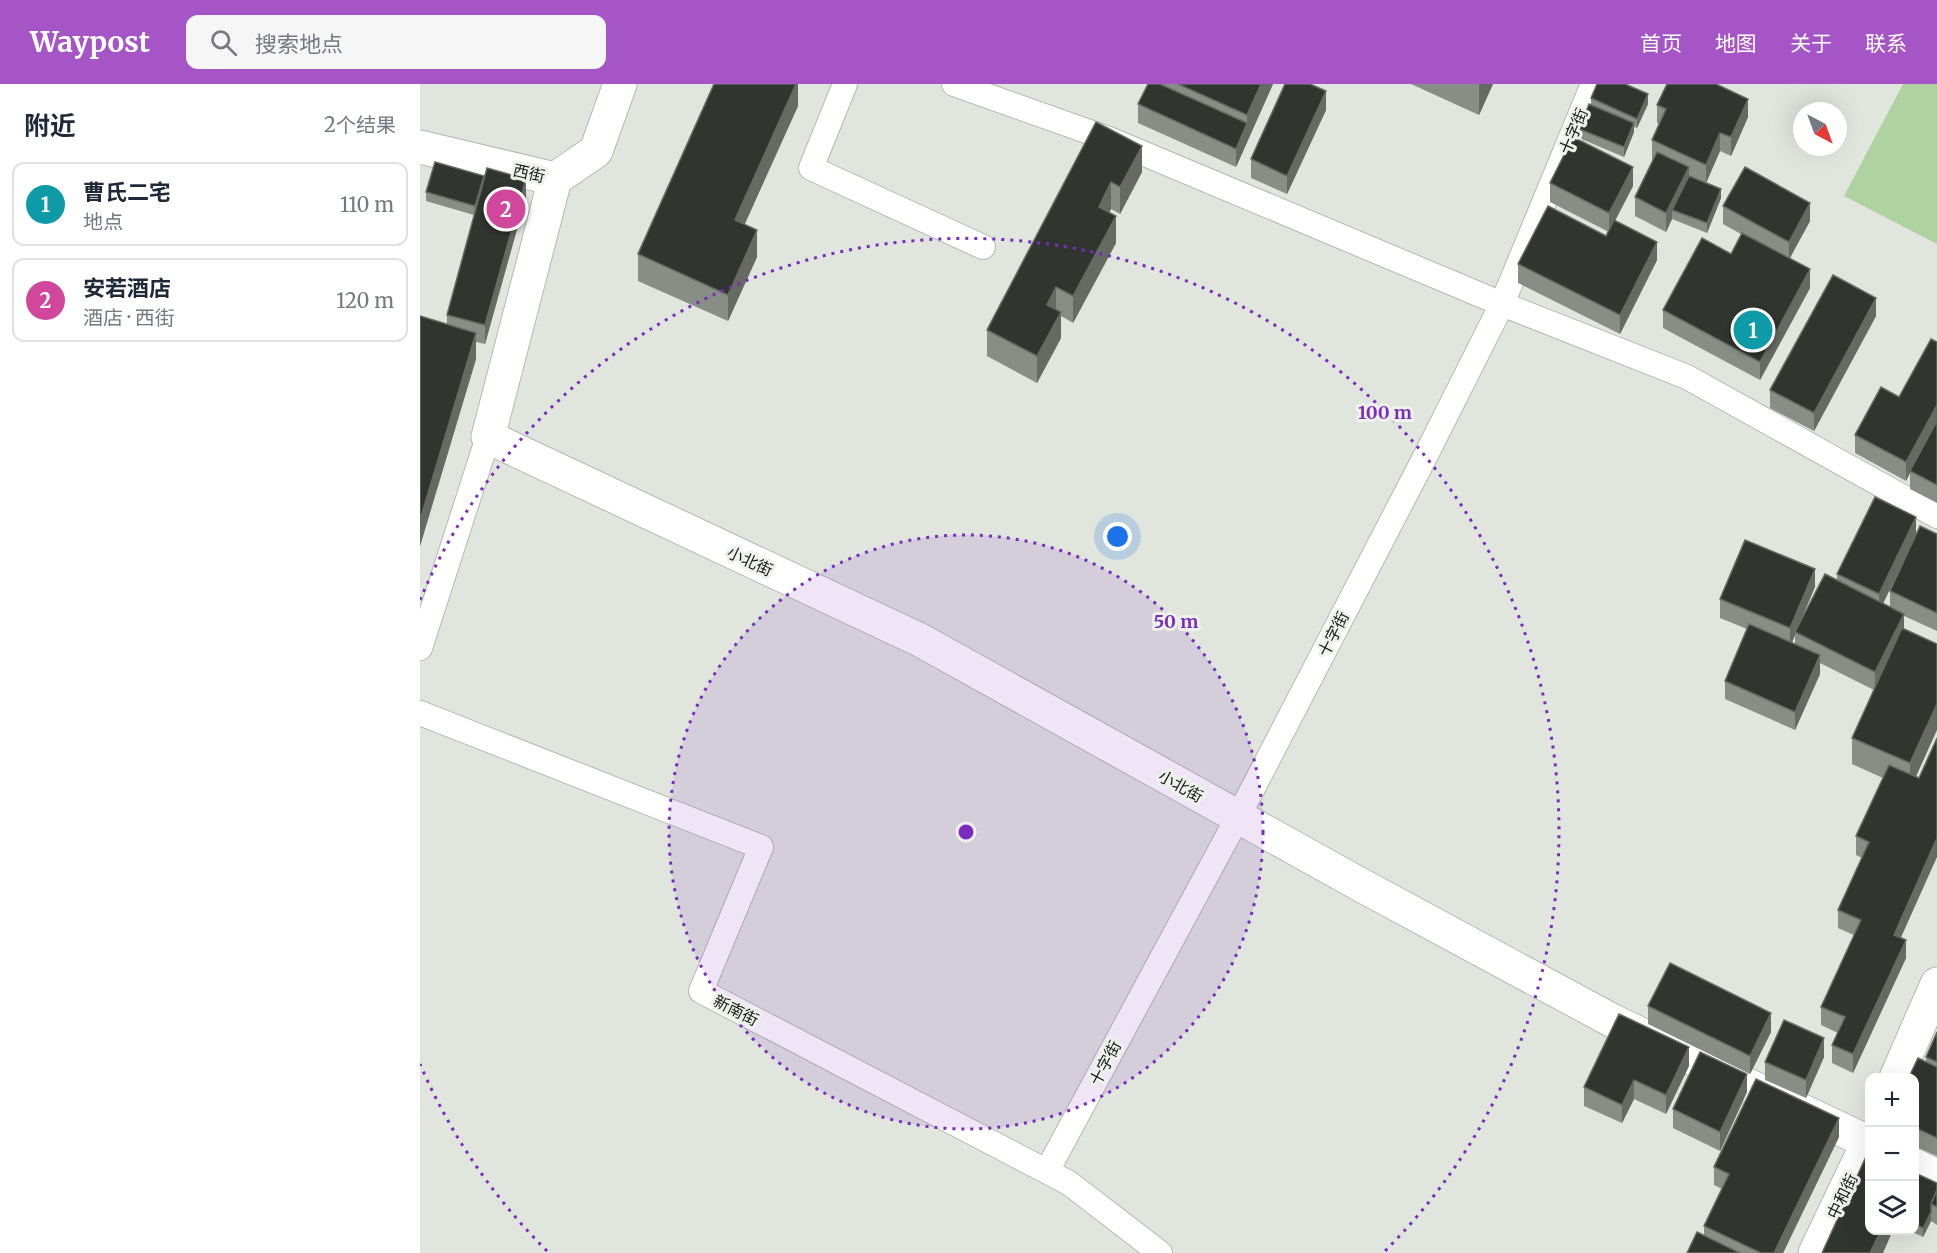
<!DOCTYPE html>
<html lang="zh">
<head>
<meta charset="utf-8">
<style>
	body { margin:0; font-family:Merriweather,"Noto Sans SC",serif; background:#f6f6f7; color:#1f2937 }
	.controls { position:absolute; right:18px; bottom:18px; display:grid; overflow:hidden; border-radius:12px; box-shadow:0 6px 24px #0002 }
	.controls button { width:54px; height:54px; display:grid; place-items:center; padding:0; border:0; border-bottom:2px solid #e0e1e3; background:#fff; color:#1f2937; font:30px sans-serif }
	.compass { position:absolute; left:1373px; top:18px; width:54px; height:54px; border-radius:50%; background:#fff; box-shadow:0 6px 24px #0002; rotate:139deg }
	.you { position:absolute; left:698px; top:453px; width:21px; height:21px; margin:-15px; border:4px solid #fff; border-radius:50%; background:#1a73e8; box-shadow:0 0 0 9px #1a73e833 }
	.badge { display:grid; place-items:center; width:39px; height:39px; border-radius:50%; background:#a555c6; color:#fff; font-size:20px; font-weight:700 }
	.pin { position:absolute; translate:-50% -50%; border:3px solid #fff; box-shadow:0 2px 6px #0006 }
	.list { margin:0; padding:0; list-style:none }
	h2 { display:flex; justify-content:space-between; align-items:center; height:78px; margin:0; padding:0 24px; font-size:26px }
	h2 small { font-size:20px; font-weight:400; color:#747a83 }
	.list li { display:grid; grid-template-columns:39px 1fr auto; gap:18px; align-items:center; box-sizing:border-box; height:84px; margin:0 12px 12px; padding:0 12px; border:2px solid #e0e1e3; border-radius:12px }
	.list b { display:block; font-size:22px; white-space:nowrap }
	.list p { margin:0; font-size:20px; white-space:nowrap; color:#747a83 }
	.list em { font-size:20px; font-style:normal; color:#747a83 }
	.icon { flex:none; width:33px; height:33px; fill:none; stroke:currentColor; stroke-width:2; stroke-linecap:round; stroke-linejoin:round }
	.map { position:relative; flex:none; width:1517px; height:1169px; overflow:hidden }
	header { display:flex; align-items:center; gap:36px; box-sizing:border-box; height:84px; padding:0 30px; background:#a555c6; color:#fff }
	header strong { font-size:28px }
	nav { display:flex; gap:33px; margin-inline-start:auto; font-size:21px }
	.search { width:420px; height:54px; background:#f6f6f7; display:flex; align-items:center; gap:15px; box-sizing:border-box; padding:0 21px; border-radius:12px; color:#747a83; font-size:22px }
	main { display:flex }
	aside { flex:1; background:#fff }
	.map>svg:first-child { display:block }
	.green { fill:#aed3a0 }
	.lines { fill:none; stroke-linecap:round; stroke-linejoin:round }
	.service-casing { stroke:#b4bab2; stroke-width:26 }
	.minor-casing { stroke:#b4bab2; stroke-width:35 }
	.service { stroke:#fff; stroke-width:24 }
	.minor { stroke:#fff; stroke-width:33 }
	.wall { fill:#888d86; fill-rule:evenodd }
	.shaded-wall { fill:#666a63 }
	.building { fill:#31352f; stroke:#666a63; stroke-width:1.5 }
	.ring { fill:none; stroke:#7b2cbf; stroke-width:3; stroke-dasharray:3 6 }
	.labels { text-anchor:middle; dominant-baseline:central; stroke-width:6; stroke-linejoin:round; paint-order:stroke }
	.street-label { font-size:16px; fill:#191b19; stroke:#edf3eb }
	.centre { fill:#7b2cbf; stroke:#edf3eb; stroke-width:3 }
	.ring-label { font-size:18px; text-anchor:middle; font-weight:bold; fill:#7b2cbf; stroke:#edf3eb; stroke-width:6; stroke-linejoin:round; paint-order:stroke }
</style>
</head>
<body>
<header>
<strong>Waypost</strong>
<div class="search"><svg class="icon" aria-label="search" viewBox="0 0 24 24"><circle cx="10" cy="10" r="6"/><path d="M15 15l6 6"/></svg>搜索地点</div>
<nav><a>首页</a><a>地图</a><a>关于</a><a>联系</a></nav>
</header>
<main>
<aside>
<h2>附近<small>2个结果</small></h2>
<ul class="list">
<li><span class="badge" style="background:#0f9aa8">1</span><div><b>曹氏二宅</b><p>地点</p></div><em>110 m</em></li>
<li><span class="badge" style="background:#d1479c">2</span><div><b>安若酒店</b><p>酒店 · 西街</p></div><em>120 m</em></li>
</ul>
</aside>
<div class="map">
<svg width="1517" height="1169" viewBox="0 0 1517 1169">
	<rect width="100%" height="100%" fill="#e0e5dd"/>
	<path class="green" d="M1483 0H1517V160L1424 112Z"/>
	<g class="lines">
		<g class="service-casing">
			<g id="service">
				<path d="M425 0 391 84 563 163"/>
				<path d="M534 0 689 55 1082 220 1267 293 1517 432"/>
				<path d="M0 564 68 353"/>
				<path d="M0 629 341 763 281 907 649 1099 740 1169"/>
				<path d="M627 1087 818 733 1006 371 1082 220 1173 0"/>
			</g>
		</g>
		<g class="minor-casing">
			<g id="minor">
				<path d="M0 63 135 95 176 67 200 0"/>
				<path d="M135 95 68 353 500 556 941 801 1193 937 1450 1059"/>
				<path d="M1476 994 1517 900"/>
				<path d="M1494 1081 1517 1092"/>
				<path d="M1395 1169 1450 1054"/>
			</g>
		</g>
		<use href="#service" class="service"/>
		<use href="#minor" class="minor"/>
	</g>
	<g class="wall">
		<path d="M378 0V22L324 140 337 173 308 237 218 197V170Z"/>
		<path d="M728 0H853L816 83 718 39V20Z"/>
		<path d="M991 0H1073L1059 31Z"/>
		<path d="M1171 14 1228 20 1217 44 1214 43V48L1204 73 1159 54V45L1171 21Z"/>
		<path d="M1237 21 1328 33 1311 72 1300 67 1286 99 1301 114 1287 149 1252 135 1246 148 1215 132V113L1233 76 1232 75V56L1240 40 1237 39Z"/>
		<path d="M906 26 867 110 831 94V75Z"/>
		<path d="M676 38 722 88 700 130 691 125 689 129 696 159 653 239 641 232V254L617 299 567 272V246Z"/>
		<path d="M64 98 106 113 65 260 56 258V275L0 462V232L27 240V231L54 131 6 117V108Z"/>
		<path d="M1130 99 1213 102 1195 137 1237 176 1200 250 1098 199V180L1186 152 1189 148 1130 118Z"/>
		<path d="M1303 122 1390 137 1369 174 1390 204 1340 296 1243 244V226L1311 170 1321 150 1303 140Z"/>
		<path d="M1456 232 1394 347 1350 324V306Z"/>
		<path d="M1517 258V419L1490 405V389L1486 397 1435 369V351L1479 313Z"/>
		<path d="M1496 449 1517 450V547L1484 532V545L1496 693 1481 854 1486 874 1433 989 1412 979V961L1418 949 1401 941V923L1434 851 1418 844V826L1442 774 1436 771V752L1463 694 1432 680V654L1454 606 1400 579V590L1375 646 1305 615V597L1327 545 1300 534V515L1395 503 1382 533 1417 496V490ZM1482 481 1470 507V523L1463 519ZM1375 551V560L1372 559Z"/>
		<path d="M1228 922 1351 948 1330 990 1228 940Z"/>
		<path d="M1517 948V1072L1494 1062V993L1506 978V973Z"/>
		<path d="M1404 973 1386 1014 1345 996V978Z"/>
		<path d="M1269 982 1246 1030 1214 1015 1202 1039 1164 1022V1003Z"/>
		<path d="M1327 1008 1300 1067 1253 1044V1025Z"/>
		<path d="M1419 1053 1363 1169H1267L1284 1152V1142L1302 1105 1294 1101V1083Z"/>
		<path d="M1494 1072 1495 1089 1517 1099V1141L1511 1137 1503 1153 1488 1146H1494Z"/>
	</g>
	<g class="shaded-wall">
		<path d="M376 0H378V22L315 162V136Z"/>
		<path d="M841 0H853L816 83V65L827 39V31Z"/>
		<path d="M1059 0H1073L1059 31Z"/>
		<path d="M906 7V26L867 110V92Z"/>
		<path d="M1228 10V20L1217 44V35Z"/>
		<path d="M1328 15V33L1311 72V53Z"/>
		<path d="M1214 39V48L1204 73V63Z"/>
		<path d="M1300 49V67L1286 99V81Z"/>
		<path d="M722 62V88L700 130V103Z"/>
		<path d="M1213 83V102L1189 148V129Z"/>
		<path d="M1269 83V101L1252 126V135L1246 148V129Z"/>
		<path d="M64 92V102L55 131V122Z"/>
		<path d="M106 95V113L65 260V241Z"/>
		<path d="M691 98V125L679 150V123Z"/>
		<path d="M1301 105V114L1287 149V139Z"/>
		<path d="M1390 119V137L1369 176V158Z"/>
		<path d="M696 132V159L653 239V212Z"/>
		<path d="M337 146V173L308 237V211Z"/>
		<path d="M1237 158V176L1200 250V231Z"/>
		<path d="M1390 185V204L1340 296V278Z"/>
		<path d="M636 203V230L627 221Z"/>
		<path d="M1456 214V232L1394 347V329Z"/>
		<path d="M641 228V254L617 299V272Z"/>
		<path d="M56 249V275L0 462V436Z"/>
		<path d="M1517 321V339L1490 387V389L1486 397V378Z"/>
		<path d="M1496 433V451L1459 528V510Z"/>
		<path d="M1395 485V503L1376 548H1375V551L1370 563V544Z"/>
		<path d="M1484 530V549L1455 606V588Z"/>
		<path d="M1400 571V590L1375 646V628Z"/>
		<path d="M1517 620V646L1490 706V679Z"/>
		<path d="M1517 754V773L1474 869V851Z"/>
		<path d="M1486 856V874L1433 989V970Z"/>
		<path d="M1351 929V948L1330 990V972Z"/>
		<path d="M1404 954V973L1386 1014V996Z"/>
		<path d="M1269 963V982L1246 1030V1011Z"/>
		<path d="M1327 990V1008L1300 1067V1048Z"/>
		<path d="M1214 996V1015L1202 1039V1021Z"/>
		<path d="M1419 1034V1053L1363 1169H1354Z"/>
		<path d="M1495 1072V1099L1494 1100V1074Z"/>
		<path d="M1511 1128V1137L1503 1153V1144Z"/>
		<path d="M1461 1146H1473L1463 1169H1450Z"/>
	</g>
	<g class="building">
		<path d="M294 0H376L315 136 337 146 308 211 218 170Z"/>
		<path d="M728 0H740L827 39 816 65 718 20Z"/>
		<path d="M758 0H841L827 31Z"/>
		<path d="M865 0H890L906 7 867 92 831 75Z"/>
		<path d="M1177 0H1205L1228 10 1217 35 1171 14Z"/>
		<path d="M1247 0H1296L1328 15 1311 53 1300 49 1286 81 1232 56 1246 25 1237 21Z"/>
		<path d="M1169 20 1214 39 1204 63 1159 45Z"/>
		<path d="M676 38 722 62 700 103 691 98 679 123 696 132 653 212 636 203 627 221 641 228 617 272 567 246Z"/>
		<path d="M1153 53 1213 83 1189 129 1130 99Z"/>
		<path d="M1237 68 1269 83 1246 129 1215 113Z"/>
		<path d="M15 78 64 92 55 122 6 108Z"/>
		<path d="M1325 83 1390 119 1369 158 1303 122Z"/>
		<path d="M67 84 106 95 65 241 27 231Z"/>
		<path d="M1269 92 1301 105 1287 139 1252 126Z"/>
		<path d="M1128 122 1186 152 1194 136 1237 158 1200 231 1098 180Z"/>
		<path d="M1322 149 1390 185 1340 278 1243 226 1282 154 1311 170Z"/>
		<path d="M1413 191 1456 214 1394 329 1350 306Z"/>
		<path d="M0 232 56 249 0 436Z"/>
		<path d="M1511 255 1517 258V321L1486 378 1435 351 1461 303 1479 313Z"/>
		<path d="M1517 337V401L1490 387Z"/>
		<path d="M1455 413 1496 433 1459 510 1417 490Z"/>
		<path d="M1500 442 1517 450V529L1470 507Z"/>
		<path d="M1325 456 1395 485 1370 544 1300 515Z"/>
		<path d="M1405 490 1484 530 1455 588 1375 548Z"/>
		<path d="M1329 540 1400 571 1375 628 1305 597Z"/>
		<path d="M1482 544 1517 560V620L1490 679 1432 654Z"/>
		<path d="M1517 654V754L1474 851 1486 856 1433 970 1412 961 1425 933 1401 923 1441 836 1418 826 1449 758 1436 752 1469 681 1499 694Z"/>
		<path d="M1250 879 1351 929 1330 972 1228 922Z"/>
		<path d="M1199 930 1269 963 1246 1011 1214 996 1202 1021 1164 1003Z"/>
		<path d="M1364 936 1404 954 1386 996 1345 978Z"/>
		<path d="M1517 948V978L1506 973Z"/>
		<path d="M1280 968 1327 990 1300 1048 1253 1025Z"/>
		<path d="M1498 974 1517 983V1054L1494 1043V993H1489Z"/>
		<path d="M1336 995 1419 1034 1354 1169H1341L1284 1142 1309 1090 1294 1083Z"/>
		<path d="M1449 1066V1146H1461L1450 1169H1402Z"/>
		<path d="M1495 1089 1517 1099V1106L1511 1120V1128L1503 1144 1494 1140V1091Z"/>
		<path d="M1517 1106V1123L1511 1120Z"/>
		<path d="M1277 1148 1320 1169H1267Z"/>
	</g>
	<circle cx="546" cy="748" r="297" fill="#7b2cbf" fill-opacity=".12"/>
	<g class="ring">
		<circle cx="546" cy="748" r="297"/>
		<path d="M127 1167A593 593 0 0 1 0 980M0 516A593 593 0 1 1 965 1167"/>
	</g>
	<g class="labels">
		<g class="street-label">
			<text transform="translate(1153 47) rotate(-67)">十字街</text>
			<text transform="translate(109 89) rotate(13)">西街</text>
			<text transform="translate(330 477) rotate(25)">小北街</text>
			<text transform="translate(913 550) rotate(-63)">十字街</text>
			<text transform="translate(761 702) rotate(29)">小北街</text>
			<text transform="translate(316 926) rotate(27)">新南街</text>
			<text transform="translate(685 979) rotate(-62)">十字街</text>
			<text transform="translate(1422 1112) rotate(-64)">中和街</text>
		</g>
	</g>
	<circle cx="546" cy="748" r="9" class="centre"/>
	<g class="ring-label">
		<text x="965" y="335">100 m</text>
		<text x="756" y="544">50 m</text>
	</g>
</svg>
<div class="controls">
<button>+</button>
<button>−</button>
<button><svg class="icon" aria-label="layers" viewBox="0 0 24 24"><path d="M12 4l9 5-9 5-9-5zM3 14l9 5 9-5"/></svg></button>
</div>
<svg class="compass" viewBox="-18 -18 36 36"><path d="M0-13l5 13h-10z" fill="#e53935"/><path d="M0 13l5-13h-10z" fill="#747a83"/></svg>
<div class="you"></div>
<div class="pin badge" style="left:1333px;top:246px;background:#0f9aa8">1</div>
<div class="pin badge" style="left:86px;top:125px;background:#d1479c">2</div>
</div>
</main>
</body>
</html>
